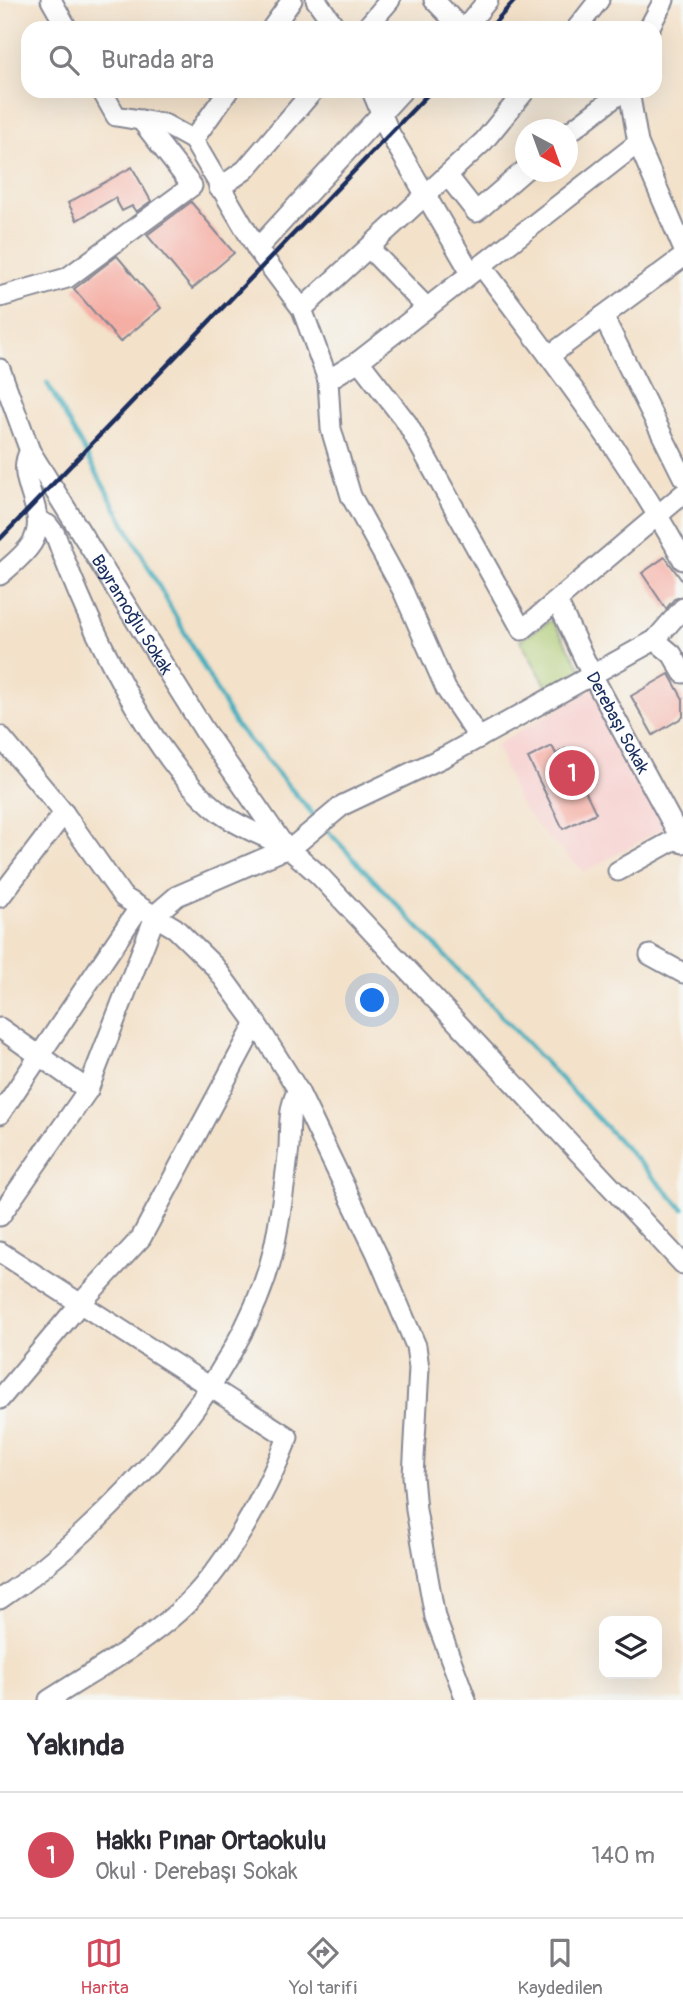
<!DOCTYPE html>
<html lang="tr">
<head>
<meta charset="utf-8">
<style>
	body { margin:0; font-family:Pangolin,sans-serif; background:#f2f2f3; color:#2b2b33 }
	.controls { position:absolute; right:21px; bottom:21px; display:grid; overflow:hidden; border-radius:14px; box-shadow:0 7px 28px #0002 }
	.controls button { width:63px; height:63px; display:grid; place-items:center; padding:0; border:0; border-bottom:2px solid #e1e1e2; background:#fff; color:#2b2b33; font:35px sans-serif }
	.compass { position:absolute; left:515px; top:119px; width:63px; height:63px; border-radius:50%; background:#fff; box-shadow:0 7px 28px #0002; rotate:139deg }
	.you { position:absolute; left:373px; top:1001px; width:24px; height:24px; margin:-18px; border:5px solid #fff; border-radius:50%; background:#1a73e8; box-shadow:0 0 0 10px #1a73e833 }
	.badge { display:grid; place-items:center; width:46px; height:46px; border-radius:50%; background:#d1495b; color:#fff; font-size:23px; font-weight:700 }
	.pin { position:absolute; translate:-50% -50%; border:4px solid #fff; box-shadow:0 2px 7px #0006 }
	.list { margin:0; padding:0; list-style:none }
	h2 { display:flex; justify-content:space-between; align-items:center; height:91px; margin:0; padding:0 28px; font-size:30px }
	h2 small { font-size:23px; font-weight:400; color:#7c7c81 }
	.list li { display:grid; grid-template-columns:46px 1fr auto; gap:21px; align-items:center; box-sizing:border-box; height:126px; padding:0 28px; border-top:2px solid #e1e1e2 }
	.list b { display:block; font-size:26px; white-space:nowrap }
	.list p { margin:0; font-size:23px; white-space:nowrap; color:#7c7c81 }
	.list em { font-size:23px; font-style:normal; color:#7c7c81 }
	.icon { flex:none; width:38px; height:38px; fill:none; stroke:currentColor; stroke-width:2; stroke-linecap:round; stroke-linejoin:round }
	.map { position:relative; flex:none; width:683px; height:1700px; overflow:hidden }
	.search { position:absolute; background:#fff; box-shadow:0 7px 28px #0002; left:21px; right:21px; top:21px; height:77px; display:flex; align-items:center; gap:18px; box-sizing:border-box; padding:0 24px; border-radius:21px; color:#7c7c81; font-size:26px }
	.sheet { height:217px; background:#fff }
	nav { display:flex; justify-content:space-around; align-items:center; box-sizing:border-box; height:98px; border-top:2px solid #e1e1e2; background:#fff; font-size:19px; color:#7c7c81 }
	nav a { display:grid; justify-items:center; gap:4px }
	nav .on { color:#d1495b }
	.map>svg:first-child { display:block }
	.built { fill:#f7d0cf }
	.green { fill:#acc971; stroke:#647c68; stroke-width:2 }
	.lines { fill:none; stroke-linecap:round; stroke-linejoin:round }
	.stream { stroke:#3fadbe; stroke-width:4.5 }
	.building { fill:#f5aea4 }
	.minor-casing { stroke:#878894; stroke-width:23 }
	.minor { stroke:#fff; stroke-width:19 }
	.rail { stroke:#1b2f5e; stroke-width:4.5 }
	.labels { text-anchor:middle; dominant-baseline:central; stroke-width:6; stroke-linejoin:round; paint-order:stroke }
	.street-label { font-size:18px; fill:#1b2f5e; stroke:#f6f6f2 }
</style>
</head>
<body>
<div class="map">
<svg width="683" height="1700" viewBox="0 0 683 1700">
	<rect width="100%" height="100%" fill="#f6f6f2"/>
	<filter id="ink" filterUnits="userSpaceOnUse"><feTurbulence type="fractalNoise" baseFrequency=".0143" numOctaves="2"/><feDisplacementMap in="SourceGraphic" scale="14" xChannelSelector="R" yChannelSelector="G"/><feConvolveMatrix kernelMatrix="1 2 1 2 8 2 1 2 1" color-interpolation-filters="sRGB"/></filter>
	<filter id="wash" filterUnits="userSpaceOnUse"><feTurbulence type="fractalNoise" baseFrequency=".00686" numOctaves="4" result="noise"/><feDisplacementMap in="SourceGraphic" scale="28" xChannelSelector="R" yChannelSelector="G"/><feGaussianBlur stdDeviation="1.57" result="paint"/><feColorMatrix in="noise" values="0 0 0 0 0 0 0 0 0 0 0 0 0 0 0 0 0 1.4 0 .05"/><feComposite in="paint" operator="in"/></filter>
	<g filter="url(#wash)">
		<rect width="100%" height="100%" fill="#f3e1c9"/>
		<path class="built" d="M594 688 665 827 585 872 547 838 517 800 496 745Z"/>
		<path class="green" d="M552 620 582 670 549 690 520 640Z"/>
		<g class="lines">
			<g class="stream">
				<path d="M47 383 235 724 318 820"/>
				<path d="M324 827 683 1209"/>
			</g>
		</g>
		<g id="blocks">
			<g class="building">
				<path d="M132 167 151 201 136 212 132 206 122 211 115 198 77 220 68 203Z"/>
				<path d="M191 202 234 253 192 289 147 235Z"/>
				<path d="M117 256 161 308 120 342 74 289Z"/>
				<path d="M665 557 683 582V596L674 599 666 609 642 573Z"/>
				<path d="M669 674 683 699V717L653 735 631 696Z"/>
				<path d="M552 746 556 754 565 749 596 813 563 829 528 758Z"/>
			</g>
		</g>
	</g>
	<g filter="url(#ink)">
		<use href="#blocks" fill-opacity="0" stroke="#878894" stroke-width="2"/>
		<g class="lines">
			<g class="minor-casing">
				<g id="minor">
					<path d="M51 0 67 28"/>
					<path d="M316 0 336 28"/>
					<path d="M434 0 461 28"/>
					<path d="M272 28 292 0"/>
					<path d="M366 28 390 0"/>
					<path d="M465 28 488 0"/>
					<path d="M577 28 599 0"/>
					<path d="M649 28 664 0"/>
					<path d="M102 91 116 116 164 124 193 140 257 249 302 309 328 380"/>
					<path d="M372 91 390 134 471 273"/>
					<path d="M629 91 638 143 683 248"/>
					<path d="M568 133 623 91"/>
					<path d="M193 140 228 91"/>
					<path d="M638 143 359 361 407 423 522 630 683 494"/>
					<path d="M447 175 476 212 526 169"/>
					<path d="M219 188 245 170 313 91"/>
					<path d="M369 248 427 308"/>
					<path d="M257 249 402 91"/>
					<path d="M481 265C552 360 627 456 683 560"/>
					<path d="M0 297 67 278 192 186 141 120"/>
					<path d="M302 309 484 141 525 91"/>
					<path d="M603 316 683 477"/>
					<path d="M549 356 683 257"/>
					<path d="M359 361 328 380 331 429 351 496 403 591 446 689 479 738"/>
					<path id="s1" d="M0 369 30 451 204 730 283 844"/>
					<path d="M39 521 48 525 55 534C86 619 148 755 219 812 240 828 263 835 285 847 297 854 308 866 318 874L683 1264"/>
					<path d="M0 575C11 565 24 556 32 543 51 512 13 479 30 451"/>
					<path id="s2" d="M557 601 592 675 683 843"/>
					<path d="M655 640 672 654 683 673"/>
					<path d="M0 736 64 813 123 897 175 928 215 967 256 1023 298 1090 377 1254 416 1346 419 1368 413 1476 416 1510 435 1617 466 1700"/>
					<path d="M618 871 683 835"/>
					<path d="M0 897 64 813"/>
					<path d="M650 955 683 973"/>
					<path d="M0 1028 88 1090"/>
					<path d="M0 1114 139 908"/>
					<path d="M0 1216 88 1090 156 914 177 896 295 845 343 805 446 756 655 640 683 608"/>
					<path d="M0 1252 288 1437C265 1496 225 1570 178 1612 140 1646 92 1672 49 1700"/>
					<path d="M0 1399 79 1305 141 1238 256 1023"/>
					<path d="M0 1599C108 1526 242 1381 273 1252 281 1217 285 1182 289 1147 290 1128 288 1107 298 1090"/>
				</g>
			</g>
			<use href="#minor" class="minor"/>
			<g class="rail">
				<path d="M490 28 515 0"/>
				<path d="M0 539 431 91"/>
			</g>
		</g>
	</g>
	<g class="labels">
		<g class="street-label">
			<text stroke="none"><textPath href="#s1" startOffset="280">Bayramoğlu Sokak</textPath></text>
			<text stroke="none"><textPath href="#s2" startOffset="136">Derebaşı Sokak</textPath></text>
		</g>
	</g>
</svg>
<div class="controls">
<button><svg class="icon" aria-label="layers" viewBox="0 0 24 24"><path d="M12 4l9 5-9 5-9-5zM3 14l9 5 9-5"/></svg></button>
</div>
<svg class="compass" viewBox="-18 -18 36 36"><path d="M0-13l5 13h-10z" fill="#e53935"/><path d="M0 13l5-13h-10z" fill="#7c7c81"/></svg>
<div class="you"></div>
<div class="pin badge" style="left:572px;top:773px">1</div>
<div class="search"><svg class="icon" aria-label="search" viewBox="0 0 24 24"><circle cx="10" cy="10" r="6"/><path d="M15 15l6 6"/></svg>Burada ara</div>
</div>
<section class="sheet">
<h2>Yakında<small></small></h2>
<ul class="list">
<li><span class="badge">1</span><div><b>Hakkı Pınar Ortaokulu</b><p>Okul · Derebaşı Sokak</p></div><em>140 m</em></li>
</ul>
</section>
<nav>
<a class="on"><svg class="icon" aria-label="map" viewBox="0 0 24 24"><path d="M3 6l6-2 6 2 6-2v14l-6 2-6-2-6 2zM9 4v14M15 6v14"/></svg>Harita</a>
<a><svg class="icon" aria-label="directions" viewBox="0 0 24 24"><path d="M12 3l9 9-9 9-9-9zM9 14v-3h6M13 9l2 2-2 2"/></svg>Yol tarifi</a>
<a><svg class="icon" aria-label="saved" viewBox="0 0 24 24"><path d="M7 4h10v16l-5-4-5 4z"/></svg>Kaydedilen</a>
</nav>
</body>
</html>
